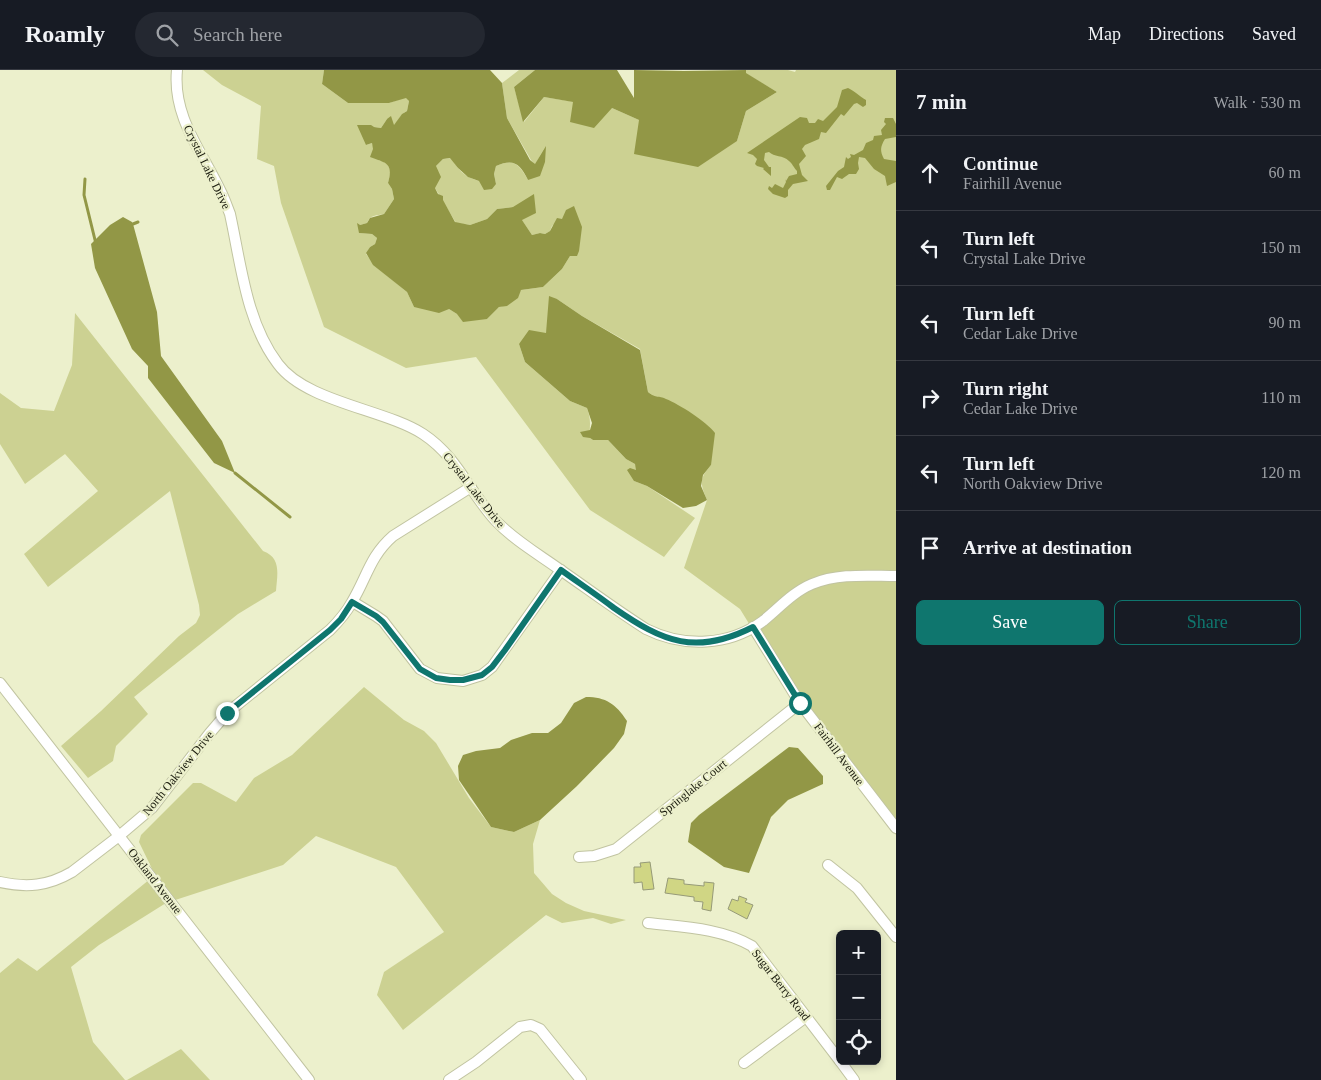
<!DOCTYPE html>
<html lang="en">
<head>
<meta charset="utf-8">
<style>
	body { margin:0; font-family:"Times New Roman",serif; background:#242831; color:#f1f3f6 }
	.controls { position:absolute; right:15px; bottom:15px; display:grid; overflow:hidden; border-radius:8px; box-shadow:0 2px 8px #0003 }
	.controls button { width:45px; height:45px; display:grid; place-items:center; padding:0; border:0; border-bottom:1px solid #363941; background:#171b24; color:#f1f3f6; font:25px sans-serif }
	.stop { position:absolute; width:15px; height:15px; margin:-11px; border:4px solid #0f766e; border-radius:50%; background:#fff }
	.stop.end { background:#0f766e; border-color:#fff; box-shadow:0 1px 5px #0008 }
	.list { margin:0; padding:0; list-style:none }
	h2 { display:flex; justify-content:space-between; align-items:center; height:65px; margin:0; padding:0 20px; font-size:21px }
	h2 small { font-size:16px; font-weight:400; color:#9ea1a6 }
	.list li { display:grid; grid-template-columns:32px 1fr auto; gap:15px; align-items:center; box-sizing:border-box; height:75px; padding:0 20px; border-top:1px solid #363941 }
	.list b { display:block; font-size:19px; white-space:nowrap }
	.list p { margin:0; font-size:16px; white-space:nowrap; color:#9ea1a6 }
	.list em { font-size:16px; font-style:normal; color:#9ea1a6 }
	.actions { display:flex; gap:10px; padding:15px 20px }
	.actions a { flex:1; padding:11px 0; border:1px solid #0f766e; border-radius:8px; text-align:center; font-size:18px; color:#0f766e }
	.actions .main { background:#0f766e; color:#fff }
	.icon { flex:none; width:28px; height:28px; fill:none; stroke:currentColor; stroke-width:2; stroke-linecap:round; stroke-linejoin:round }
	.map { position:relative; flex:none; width:896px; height:1010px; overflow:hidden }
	header { display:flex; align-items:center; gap:30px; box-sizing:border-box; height:70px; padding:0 25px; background:#171b24; border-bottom:1px solid #363941 }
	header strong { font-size:24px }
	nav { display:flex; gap:28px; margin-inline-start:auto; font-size:18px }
	.search { width:350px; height:45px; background:#242831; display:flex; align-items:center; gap:12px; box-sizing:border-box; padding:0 18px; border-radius:28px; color:#9ea1a6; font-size:19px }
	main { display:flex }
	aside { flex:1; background:#171b24 }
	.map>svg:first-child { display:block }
	.green { fill:#ccd192 }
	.water { fill:#929746 }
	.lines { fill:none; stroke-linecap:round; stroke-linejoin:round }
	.stream { stroke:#929746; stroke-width:3 }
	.building { fill:#d0d684; stroke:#969a78 }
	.minor-casing { stroke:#c1c4a1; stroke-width:12 }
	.minor { stroke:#fff; stroke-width:10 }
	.route { stroke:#0f766e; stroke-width:6 }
	.labels { text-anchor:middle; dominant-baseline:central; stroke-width:4.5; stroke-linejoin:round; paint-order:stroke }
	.street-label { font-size:12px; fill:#18190c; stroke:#ecf0cc }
</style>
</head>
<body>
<header>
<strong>Roamly</strong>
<div class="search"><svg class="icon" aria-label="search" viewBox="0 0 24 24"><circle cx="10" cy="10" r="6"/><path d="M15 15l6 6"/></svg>Search here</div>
<nav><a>Map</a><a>Directions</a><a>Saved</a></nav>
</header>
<main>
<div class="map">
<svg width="896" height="1010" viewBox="0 0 896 1010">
	<rect width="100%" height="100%" fill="#ecf0cc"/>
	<g class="green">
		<path d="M203 0H324L322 14 348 33H389L406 27 409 31 407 41C400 44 399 50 394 56L387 49 381 58 374 57 366 75 372 73 378 90C391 93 392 100 388 113L392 119 394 129 384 144C376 146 371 144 367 153L360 155 359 163 372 164 377 168 375 174 370 177 366 184 374 195 407 222 414 237 449 239 457 244 487 249 499 237 507 235 521 220 543 217 562 199 570 186 562 149 552 156 550 161 545 164 540 163 532 165 513 137 497 139 487 149 470 155 456 153 435 118 436 96 443 89 451 88C454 91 455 94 458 98 467 110 482 112 496 114L494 104 496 96C514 88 519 94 528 110L545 77 535 95 531 90 507 48 502 13 519 0H535L514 17 524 52 544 27 612 38 639 50 737 71 746 41 777 22 745 3 746 0H788L795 2 796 0H896V765L856 711 810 653 740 539 684 498 707 430C700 413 699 409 711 395L656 328 648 322 640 279 582 246 557 229 546 263 519 274 525 292 570 331 587 338C592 353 589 354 590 368L593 370H608L626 389 635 394 637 398 634 411 647 416 695 448 664 487 590 440 476 287 406 298 324 257 281 133 274 96 257 89 261 36 222 15Z"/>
		<path d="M75 243 263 481C282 488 277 505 276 521L238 544 134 627 148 644 116 676 113 691 88 708 61 676 101 641 179 566 196 553 200 545 199 535 170 421 48 517 24 484 98 421 65 384 25 414 0 374V323L21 338 54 341 72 295Z"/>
		<path d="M364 617 404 650 424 661 436 673 469 728 491 757 514 762 540 750 533 774 534 803 552 824 566 833 584 841 626 850 611 854 593 848 562 853 546 845 403 960 377 925 384 902 444 862 396 797 316 766 283 795 166 833 99 875 71 897 93 972 125 1010H0V903L18 888 37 901 155 805 139 772 141 765 193 713H201L236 732 254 708 292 685Z"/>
		<path d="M181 979 210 1010H127Z"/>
	</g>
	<g class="water">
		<path d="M324 0H490L502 13 507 48 530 90 535 94 546 76 545 92 540 106 528 110C520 94 514 88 496 96L494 104 496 114 492 119 484 120 479 111 468 107 458 98 450 88 443 89 436 96 441 107 435 118 438 124 443 126V130L455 152 470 155 487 149 497 139 513 137 534 124 536 143 522 150 532 165 540 163 545 164 550 161 557 148 562 149 566 140 574 136 582 157 579 181 577 186H570L562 199 543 217 521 220 518 228 507 236 499 237 487 249 463 252 457 244 449 239 439 243 414 237 407 222 373 195 366 183 370 177 375 174 377 168 372 164 359 163 357 153 360 155 367 153 370 148 384 144 394 129 392 119 388 113C394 92 385 93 370 87L373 79 372 73 366 75 357 55H371L374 57 381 58 387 49 391 46 394 55 402 44 407 41 409 31 406 28 389 33H348L322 14Z"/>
		<path d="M535 0H617L634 28V0L684 1 746 0V3L777 22 746 41 737 71 698 97 634 84 639 50 612 38 594 58 570 52 573 32 544 27 523 52 514 17Z"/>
		<path d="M848 18C856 22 859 26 866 30V35L863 37 857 33 854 34 844 46 841 44 826 63 821 62 819 69 805 75 802 79 806 86 799 94 802 105 808 111 793 114 788 120V126L785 128 773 124 768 119 769 116 772 118 775 114 783 118 786 112 785 109 786 111 789 106 797 104V101C794 98 792 93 789 91 783 85 774 87 769 82L765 83 764 90 769 97H771V106L763 99 764 98 757 96 755 94 757 89 753 85 747 83 800 47 807 48 809 53H815L818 49 823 51 837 37 842 20Z"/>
		<path d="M885 48H893L896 54V67L885 69C880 77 880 81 884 89L896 91V112L887 116 885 106 874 99 865 88 859 87 858 93 859 99 856 104H849L842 109 837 107 830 120H827L826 116 838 101 844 97 846 87 848 89 851 87 850 84 854 85 863 80 866 73 873 70 874 66 882 65 881 60 886 54 884 52Z"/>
		<path d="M123 147 132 152 133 154 157 242 161 286 222 371 235 403 214 393 148 308V296L132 279 95 198 91 174 110 155Z"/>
		<path d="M549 226 557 229 582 246 640 280 648 322C657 329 658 325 666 329 679 334 707 352 715 363L711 395 703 405 701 416 707 430 696 436 683 438 647 416 634 411 627 400 630 398 636 400 635 394 626 389 608 370H593L590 368 583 367 580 362 590 360 592 353 587 338 570 331 525 292 519 274 529 260 546 263Z"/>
		<path d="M586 627C606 627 616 634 627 651L624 664 614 678 577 716 540 750 514 762 491 757 459 710 458 696 463 685 476 681 500 678 511 670 532 663H548L561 653 574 633Z"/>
		<path d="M789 677 798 678 823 706V714L788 730 771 747 749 803 724 797 688 772 691 753 699 745Z"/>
	</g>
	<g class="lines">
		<g class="stream">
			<path d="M85 109 84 125 96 174"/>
			<path d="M133 154 138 152"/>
			<path d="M235 403 290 447"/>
		</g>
	</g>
	<g class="building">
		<path d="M650 792 654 819 643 820 642 812 634 813V797H641L640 793Z"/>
		<path d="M668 808 684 810V814L704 816V812L714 813 711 841 702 839 703 832 694 831V827L665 823Z"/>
		<path d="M739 826 747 829 745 832 753 835 747 849 728 839 732 829 738 831Z"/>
	</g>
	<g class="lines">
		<g class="minor-casing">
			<g id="minor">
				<path d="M177 0C172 51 207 87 225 131L230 144C241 194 246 252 278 294 306 332 384 339 423 364 458 387 469 422 496 451 514 470 538 484 559 499 588 519 616 540 646 559 684 578 729 576 763 551 779 538 793 522 812 514 839 503 868 506 896 506"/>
				<path d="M353 532 376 546 383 551 420 599 437 608 463 611 482 605 492 597 561 500"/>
				<path d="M753 557 800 633 896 758"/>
				<path d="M0 613 309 1010"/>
				<path d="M579 787 594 786 616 779 800 633"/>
				<path d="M828 795 857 818 896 867"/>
				<path d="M0 812C27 818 48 816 72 802L119 766 152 738 209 664 227 643 330 560C339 551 346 543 352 532 367 507 370 486 393 466L471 417"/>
				<path d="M648 853C683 857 721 858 752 876L840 991"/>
				<path d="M840 991 854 1010"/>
				<path d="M744 993 806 947"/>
				<path d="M449 1010 476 992 520 957 531 955 540 959 581 1010"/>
			</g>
		</g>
		<use href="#minor" class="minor"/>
	</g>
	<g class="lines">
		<path class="route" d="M227 643 330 560 341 549 352 532 376 546 383 552 420 599 436 608 450 610H463L482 605 492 597 505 580 561 500C579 513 597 525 614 538 663 572 696 586 753 557L800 633"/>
	</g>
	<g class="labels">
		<g class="street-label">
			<text transform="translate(207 97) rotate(64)">Crystal Lake Drive</text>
			<text transform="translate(474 420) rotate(52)">Crystal Lake Drive</text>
			<text transform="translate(839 684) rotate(53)">Fairhill Avenue</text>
			<text transform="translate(178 703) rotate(-51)">North Oakview Drive</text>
			<text transform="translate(693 718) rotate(-39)">Springlake Court</text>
			<text transform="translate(155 811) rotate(52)">Oakland Avenue</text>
			<text transform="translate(781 915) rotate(52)">Sugar Berry Road</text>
		</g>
	</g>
</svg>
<div class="controls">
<button>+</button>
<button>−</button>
<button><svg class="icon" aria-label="locate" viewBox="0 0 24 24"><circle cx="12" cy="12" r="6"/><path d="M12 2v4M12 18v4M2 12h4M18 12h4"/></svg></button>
</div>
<div class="stop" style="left:800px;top:633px"></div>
<div class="stop end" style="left:227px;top:643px"></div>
</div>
<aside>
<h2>7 min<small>Walk · 530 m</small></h2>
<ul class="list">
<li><svg class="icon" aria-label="ahead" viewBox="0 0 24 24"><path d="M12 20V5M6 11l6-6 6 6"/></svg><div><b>Continue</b><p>Fairhill Avenue</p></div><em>60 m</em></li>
<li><svg class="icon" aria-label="left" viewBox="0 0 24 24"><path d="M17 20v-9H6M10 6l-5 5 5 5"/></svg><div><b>Turn left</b><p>Crystal Lake Drive</p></div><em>150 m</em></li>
<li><svg class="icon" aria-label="left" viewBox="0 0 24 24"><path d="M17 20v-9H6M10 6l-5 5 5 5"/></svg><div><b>Turn left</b><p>Cedar Lake Drive</p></div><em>90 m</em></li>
<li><svg class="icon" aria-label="right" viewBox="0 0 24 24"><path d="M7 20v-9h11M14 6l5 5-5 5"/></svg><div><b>Turn right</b><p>Cedar Lake Drive</p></div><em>110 m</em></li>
<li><svg class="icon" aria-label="left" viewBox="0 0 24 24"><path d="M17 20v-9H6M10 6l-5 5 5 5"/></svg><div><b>Turn left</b><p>North Oakview Drive</p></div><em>120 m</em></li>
<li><svg class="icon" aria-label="arrive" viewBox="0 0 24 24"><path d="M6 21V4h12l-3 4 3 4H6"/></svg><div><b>Arrive at destination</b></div></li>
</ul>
<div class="actions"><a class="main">Save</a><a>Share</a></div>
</aside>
</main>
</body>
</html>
